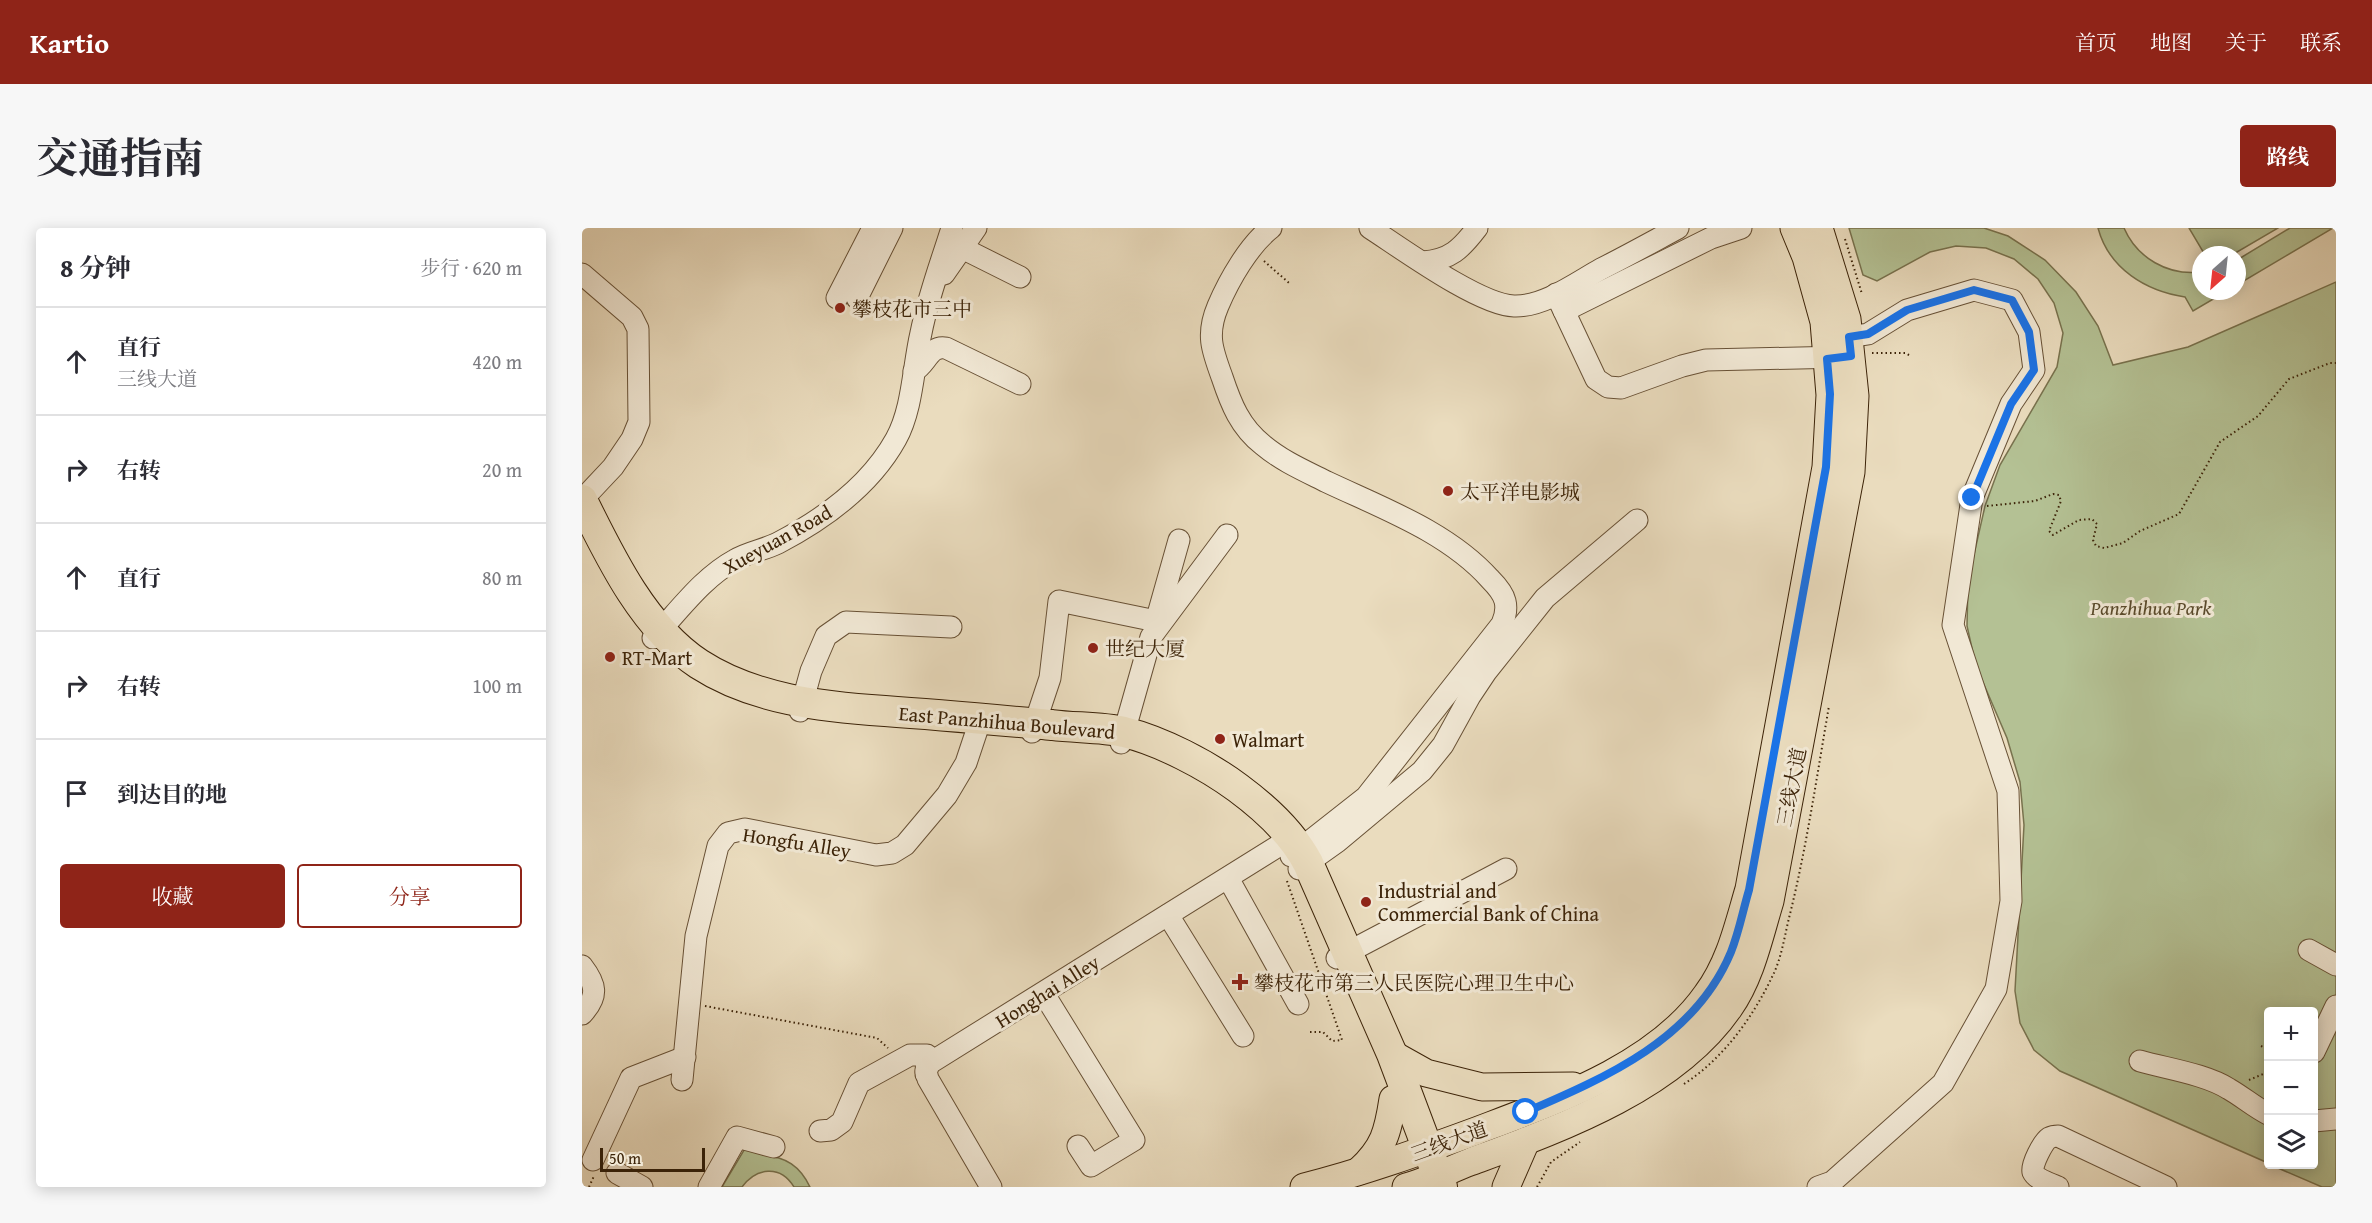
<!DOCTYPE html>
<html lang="zh">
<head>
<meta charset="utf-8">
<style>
	body { margin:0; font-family:"Gentium Book Plus","Noto Serif SC",serif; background:#f7f7f7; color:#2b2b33 }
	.controls { position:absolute; right:18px; bottom:18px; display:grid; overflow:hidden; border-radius:6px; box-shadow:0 3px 15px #0003 }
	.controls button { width:54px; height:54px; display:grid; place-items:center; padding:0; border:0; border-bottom:2px solid #e1e1e2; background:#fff; color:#2b2b33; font:30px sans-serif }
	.compass { position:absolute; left:1610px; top:18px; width:54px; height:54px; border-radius:50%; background:#fff; box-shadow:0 3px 15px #0003; rotate:207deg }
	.scale { position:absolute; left:18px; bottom:15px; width:105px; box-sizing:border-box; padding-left:6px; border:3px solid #3c2308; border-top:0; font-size:16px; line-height:21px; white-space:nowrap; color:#3c2308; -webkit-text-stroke:4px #f1e8d5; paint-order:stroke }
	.stop { position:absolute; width:18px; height:18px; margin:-14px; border:4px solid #1a73e8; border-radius:50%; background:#fff }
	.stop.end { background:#1a73e8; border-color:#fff; box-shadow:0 2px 6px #0008 }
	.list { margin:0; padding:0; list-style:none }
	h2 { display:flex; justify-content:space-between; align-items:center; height:78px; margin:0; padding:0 24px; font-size:26px }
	h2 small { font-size:20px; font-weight:400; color:#7c7c81 }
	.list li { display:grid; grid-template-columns:39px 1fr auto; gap:18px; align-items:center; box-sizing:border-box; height:108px; padding:0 24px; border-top:2px solid #e1e1e2 }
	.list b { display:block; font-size:22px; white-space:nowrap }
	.list p { margin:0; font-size:20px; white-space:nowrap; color:#7c7c81 }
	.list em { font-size:20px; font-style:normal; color:#7c7c81 }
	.actions { display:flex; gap:12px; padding:18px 24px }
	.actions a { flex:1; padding:14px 0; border:2px solid #8f2418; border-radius:6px; text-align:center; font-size:21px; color:#8f2418 }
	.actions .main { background:#8f2418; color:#fff }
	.icon { flex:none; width:33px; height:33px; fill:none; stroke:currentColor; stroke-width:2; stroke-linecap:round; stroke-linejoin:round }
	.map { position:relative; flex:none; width:1754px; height:959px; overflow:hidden; border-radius:6px }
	header { display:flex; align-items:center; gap:36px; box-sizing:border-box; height:84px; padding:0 30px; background:#8f2418; color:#fff }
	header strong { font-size:28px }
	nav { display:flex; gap:33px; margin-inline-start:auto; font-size:21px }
	.intro { display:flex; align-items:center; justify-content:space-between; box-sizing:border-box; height:144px; padding:0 36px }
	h1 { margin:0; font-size:42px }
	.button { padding:15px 27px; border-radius:6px; background:#8f2418; color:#fff; font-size:21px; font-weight:700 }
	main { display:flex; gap:36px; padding:0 36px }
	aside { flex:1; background:#fff; border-radius:6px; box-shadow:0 3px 15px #0003 }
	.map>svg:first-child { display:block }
	.green { fill:#b4c194; stroke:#78724e; stroke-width:1.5 }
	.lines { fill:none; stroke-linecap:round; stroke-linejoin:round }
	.minor-casing { stroke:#685136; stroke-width:23 }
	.major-casing { stroke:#3c2308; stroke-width:29 }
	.highway-casing { stroke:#3c2308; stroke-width:32 }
	.path { stroke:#3c2308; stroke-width:2; stroke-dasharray:1.5 3; stroke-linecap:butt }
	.minor { stroke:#f1e8d5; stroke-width:21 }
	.major { stroke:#eadcbe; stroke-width:27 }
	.highway { stroke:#eadcbe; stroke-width:30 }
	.route { stroke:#1a73e8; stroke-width:8 }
	.poi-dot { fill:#8f2418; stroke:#f1e8d5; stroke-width:2 }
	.labels { text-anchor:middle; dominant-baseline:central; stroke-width:6; stroke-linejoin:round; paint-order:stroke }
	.poi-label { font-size:20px; fill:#3c2308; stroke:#f1e8d5; text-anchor:start }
	.street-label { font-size:20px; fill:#3c2308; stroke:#f1e8d5 }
	.park-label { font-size:20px; font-style:italic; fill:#5a4a2b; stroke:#f1e8d5 }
</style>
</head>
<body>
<header>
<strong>Kartio</strong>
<nav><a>首页</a><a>地图</a><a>关于</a><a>联系</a></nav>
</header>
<div class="intro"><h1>交通指南</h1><a class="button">路线</a></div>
<main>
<aside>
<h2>8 分钟<small>步行 · 620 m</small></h2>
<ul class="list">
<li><svg class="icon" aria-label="ahead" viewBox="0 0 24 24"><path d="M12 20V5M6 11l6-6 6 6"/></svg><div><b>直行</b><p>三线大道</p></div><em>420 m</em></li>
<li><svg class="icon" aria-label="right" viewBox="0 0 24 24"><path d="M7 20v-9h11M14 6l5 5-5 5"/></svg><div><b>右转</b></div><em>20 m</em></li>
<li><svg class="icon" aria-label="ahead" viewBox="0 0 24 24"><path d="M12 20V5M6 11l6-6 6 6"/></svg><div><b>直行</b></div><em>80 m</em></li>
<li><svg class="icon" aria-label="right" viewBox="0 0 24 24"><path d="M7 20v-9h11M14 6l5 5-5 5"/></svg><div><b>右转</b></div><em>100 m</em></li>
<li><svg class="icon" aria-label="arrive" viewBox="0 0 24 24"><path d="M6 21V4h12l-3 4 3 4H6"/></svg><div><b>到达目的地</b></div></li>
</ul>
<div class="actions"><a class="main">收藏</a><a>分享</a></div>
</aside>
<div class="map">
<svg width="1754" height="959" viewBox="0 0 1754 959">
	<rect width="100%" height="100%" fill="#eadcbe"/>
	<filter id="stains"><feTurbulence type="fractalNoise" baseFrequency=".00333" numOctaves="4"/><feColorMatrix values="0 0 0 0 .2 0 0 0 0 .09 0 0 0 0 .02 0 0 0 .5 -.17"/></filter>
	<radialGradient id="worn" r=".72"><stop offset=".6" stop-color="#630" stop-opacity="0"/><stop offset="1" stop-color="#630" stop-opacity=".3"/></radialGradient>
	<g class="green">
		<path d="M1267 0H1402L1426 8 1463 32 1494 64 1516 98 1531 137 1606 119 1754 54V959H1740L1689 937 1732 936V784H1686V935L1478 843 1452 822 1438 795 1433 763 1442 597 1438 554 1425 510 1394 438 1385 398 1386 353 1403 278 1418 237 1475 139 1481 105 1472 75 1456 51 1432 31 1404 20 1374 18 1348 24 1295 53 1281 47Z"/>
		<path d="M1516 0H1542C1555 30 1586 48 1619 44V63H1645L1611 83 1603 69C1564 63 1527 41 1516 0Z"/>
		<path d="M1607 0H1696L1650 27H1623Z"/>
		<path d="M1708 0H1751L1655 57V32Z"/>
		<path d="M171 907 181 927C204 929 218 938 228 959H212C198 936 174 940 160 959H140Z"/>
	</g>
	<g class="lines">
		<g class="minor-casing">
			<g id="minor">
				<path d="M689 0C667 17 647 52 636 78 624 106 630 122 640 149 649 176 658 199 681 217 700 233 723 243 745 254 800 280 866 304 908 351 914 357 921 365 923 373 925 381 923 389 920 396L784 569 709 628"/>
				<path d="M788 0C819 20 897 77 932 78 962 79 994 55 1019 41 1045 28 1070 14 1096 0"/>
				<path d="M380 20 438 49"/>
				<path d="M841 34C868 32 879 21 895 0"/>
				<path d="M0 46 50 89 56 101 57 194 50 211 31 239 0 272"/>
				<path d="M362 46 394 0"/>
				<path d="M974 66 1014 151 1026 159 1039 160 1100 138 1124 132 1260 129"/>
				<path d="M255 70 291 0"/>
				<path d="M275 70 310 0"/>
				<path d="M982 83 1129 10 1159 0"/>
				<path d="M332 143C345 136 347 117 364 120L438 156"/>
				<path d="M573 397 597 312"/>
				<path d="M71 410C97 383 120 350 153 332 166 324 182 322 196 315 242 291 288 258 314 211 331 180 331 139 339 105 346 69 359 35 370 0"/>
				<path d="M218 483 229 443 244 408 264 394 369 399"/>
				<path d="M450 504 468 450 477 373 574 393"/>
				<path d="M539 515 569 409 645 307"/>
				<path d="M717 641 755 614 840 543 861 517 888 468 904 444 963 370 1055 292"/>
				<path d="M646 650 716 776"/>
				<path d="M586 687 661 808"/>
				<path d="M1727 722 1754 737"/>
				<path d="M755 730 924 641"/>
				<path d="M0 738C14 756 17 768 0 786"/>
				<path d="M462 766 552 912 509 938 496 918"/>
				<path d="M1732 824 1754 778"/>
				<path d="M1558 833C1586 841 1623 846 1647 861 1661 869 1672 879 1686 886"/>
				<path d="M100 852 114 708 136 618 146 605 163 601 294 627 310 625 323 617 365 567 384 535 396 499"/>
				<path d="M1732 893 1754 891"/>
				<path d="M238 903 249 902 260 894 277 855 328 827H345L344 846"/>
				<path d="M11 932 49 850 103 829"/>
				<path d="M35 945 60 959"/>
				<path d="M127 959 155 909 192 919"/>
				<path d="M409 959 346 851 344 843 348 835 701 615"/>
				<path d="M1236 959 1250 954 1361 855 1414 761 1429 673 1426 563 1371 397 1390 270 1429 176 1452 142 1447 104 1430 72 1392 62 1325 82 1286 106 1267 109"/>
				<path d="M1476 959C1469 956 1454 951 1451 944 1449 937 1461 914 1467 910 1471 908 1472 908 1476 908L1584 959"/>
			</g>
		</g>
		<g class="major-casing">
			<g id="major">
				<path d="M810 826 844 845 900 859 991 858"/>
				<path d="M777 943C802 920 806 904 811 871"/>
				<path d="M722 959C781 944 837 924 894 903 973 873 1075 838 1125 766 1148 735 1156 698 1167 661L1244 239 1248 167 1242 94 1224 29 1212 0"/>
				<path d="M824 959C846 953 867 942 888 934 977 901 1091 861 1147 780 1169 749 1177 709 1188 673L1269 244 1273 168 1265 91 1237 0"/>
				<path d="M924 959 944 913"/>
			</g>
		</g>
		<g class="highway-casing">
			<path id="highway" d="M0 272C28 329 62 400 117 436 171 471 240 479 303 483 359 487 414 492 470 497 493 500 519 499 542 504 579 513 625 537 656 560 683 580 710 604 726 635L810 826 860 959"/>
		</g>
		<g class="path">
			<path d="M1263 11 1280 66"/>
			<path d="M682 33 707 55"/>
			<path d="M1290 125H1323L1329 128"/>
			<path d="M1405 278 1453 273 1471 266 1477 267 1479 273 1467 303 1471 307 1497 292 1510 291 1515 296 1511 312 1514 318 1522 320 1541 315 1558 303 1597 286 1638 214 1676 188 1707 151 1748 135H1754"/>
			<path d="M705 653 760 812 750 813 741 804H728"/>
			<path d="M123 778 295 810 306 820"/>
			<path d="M1679 818 1686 821"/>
			<path d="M1667 852 1686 844"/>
			<path d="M1102 856C1142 830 1171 789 1191 747 1200 729 1203 705 1208 686 1225 617 1235 547 1247 478"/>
			<path d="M7 959 12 948"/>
			<path d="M955 959 969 934 998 914"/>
		</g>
		<use href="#minor" class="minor"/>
		<use href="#major" class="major"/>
		<use href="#highway" class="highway"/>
	</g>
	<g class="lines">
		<path class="route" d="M944 884C1025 849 1113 811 1149 724 1157 704 1161 682 1167 662L1244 239 1248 166 1245 131 1269 128 1267 109 1286 106 1325 82 1392 62 1430 72 1447 104 1452 142 1429 176 1390 270"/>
	</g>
	<g class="poi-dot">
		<circle cx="258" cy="80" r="6"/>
		<circle cx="866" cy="263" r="6"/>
		<circle cx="511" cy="420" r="6"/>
		<circle cx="28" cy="429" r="6"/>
		<circle cx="638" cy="511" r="6"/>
		<circle cx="784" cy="674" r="6"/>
		<path d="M655 745h6v6h6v6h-6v6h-6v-6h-6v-6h6z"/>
	</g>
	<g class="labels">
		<g class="poi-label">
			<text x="270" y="80">攀枝花市三中</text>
			<text x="878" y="263">太平洋电影城</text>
			<text x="523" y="420">世纪大厦</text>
			<text x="40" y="429">RT-Mart</text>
			<text x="650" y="511">Walmart</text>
			<text x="796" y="662">Industrial and<tspan x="796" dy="23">Commercial Bank of China</tspan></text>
			<text x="672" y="754">攀枝花市第三人民医院心理卫生中心</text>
		</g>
		<g class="street-label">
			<text transform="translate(195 311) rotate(-29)">Xueyuan Road</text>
			<text transform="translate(425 494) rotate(5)">East Panzhihua Boulevard</text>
			<text transform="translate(1209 559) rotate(-79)">三线大道</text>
			<text transform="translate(215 614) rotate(9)">Hongfu Alley</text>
			<text transform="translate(465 763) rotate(-32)">Honghai Alley</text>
			<text transform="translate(867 913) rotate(-20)">三线大道</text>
		</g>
		<g class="park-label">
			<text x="1569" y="379">Panzhihua Park</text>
		</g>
	</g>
	<rect width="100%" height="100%" filter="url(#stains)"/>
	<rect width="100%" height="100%" fill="url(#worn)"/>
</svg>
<div class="controls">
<button>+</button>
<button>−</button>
<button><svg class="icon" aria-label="layers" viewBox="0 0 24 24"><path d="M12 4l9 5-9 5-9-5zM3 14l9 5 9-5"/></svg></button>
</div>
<svg class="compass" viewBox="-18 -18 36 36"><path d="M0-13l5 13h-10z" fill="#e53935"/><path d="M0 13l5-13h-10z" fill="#7c7c81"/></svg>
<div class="scale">50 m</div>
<div class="stop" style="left:944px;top:884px"></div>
<div class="stop end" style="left:1390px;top:270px"></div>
</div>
</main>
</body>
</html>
